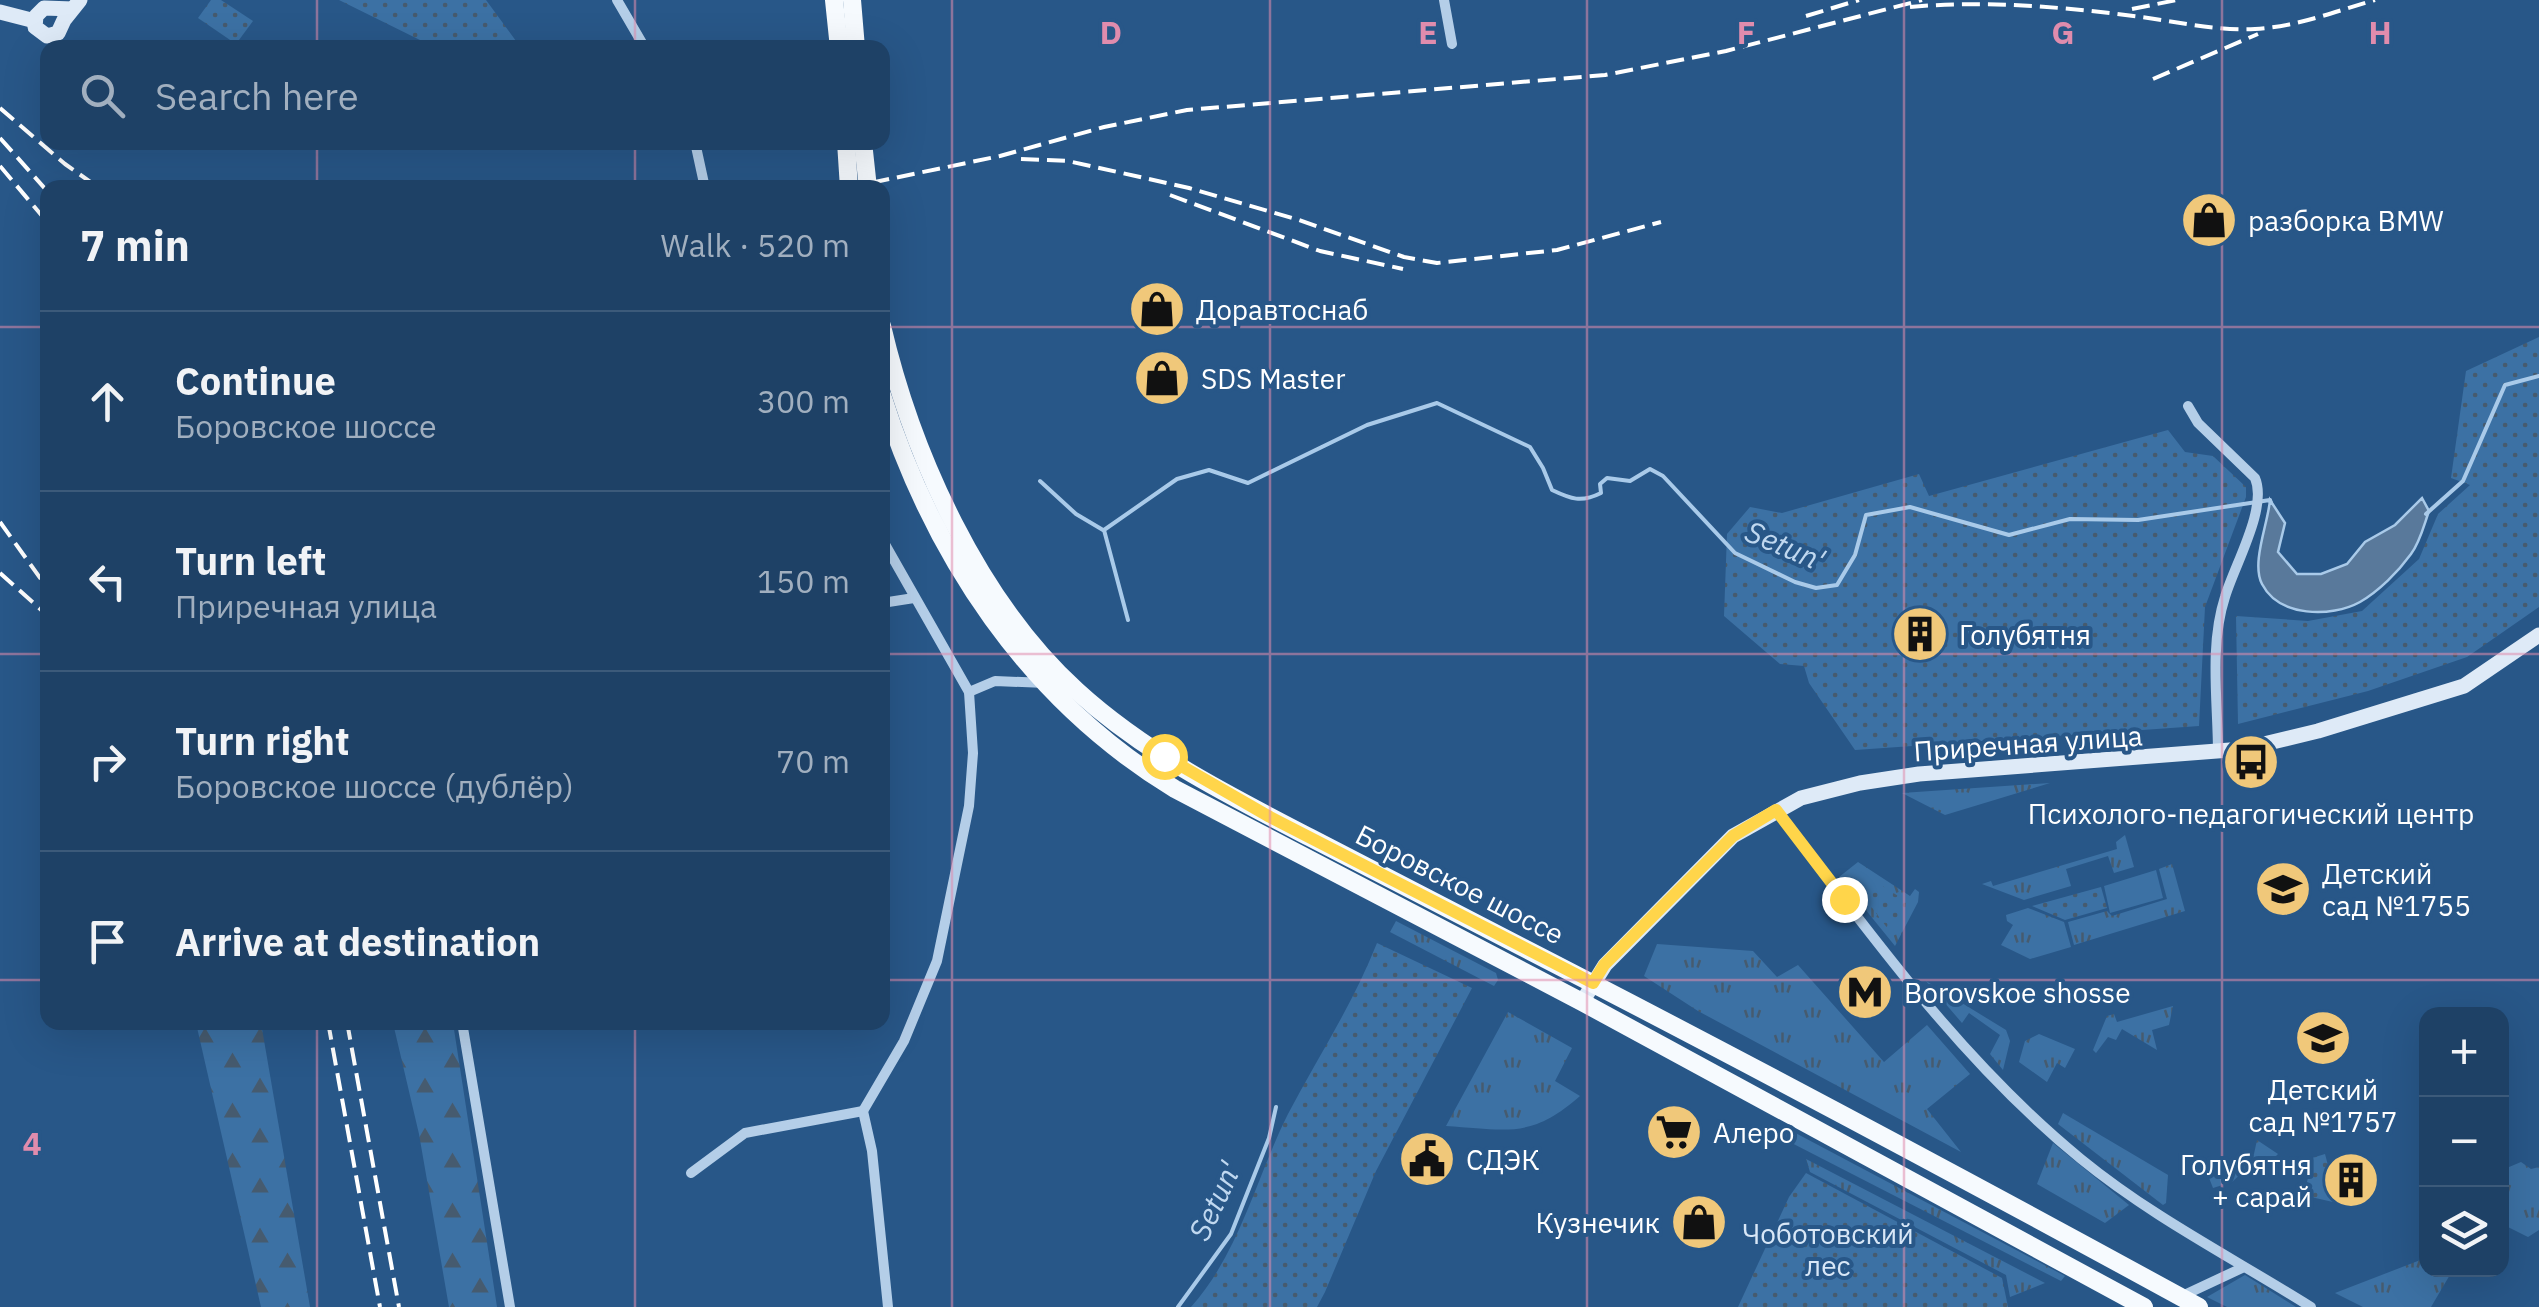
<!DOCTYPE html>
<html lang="en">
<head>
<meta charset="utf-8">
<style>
	body { margin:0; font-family:"IBM Plex Sans",sans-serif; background:#26486c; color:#f1f3f6 }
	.controls { position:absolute; right:30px; bottom:30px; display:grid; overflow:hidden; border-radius:20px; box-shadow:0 10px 40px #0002 }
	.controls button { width:90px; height:90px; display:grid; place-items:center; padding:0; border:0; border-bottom:2px solid #3c5a7a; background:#1e4166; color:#f1f3f6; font:50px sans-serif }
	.stop { position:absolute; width:30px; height:30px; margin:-22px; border:8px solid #ffd54a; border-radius:50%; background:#fff }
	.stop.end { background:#ffd54a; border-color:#fff; box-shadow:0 2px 10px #0008 }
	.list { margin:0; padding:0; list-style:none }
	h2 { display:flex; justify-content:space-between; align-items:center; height:130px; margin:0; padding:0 40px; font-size:42px }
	h2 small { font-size:32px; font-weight:400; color:#a1afbf }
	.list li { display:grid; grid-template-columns:65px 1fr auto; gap:30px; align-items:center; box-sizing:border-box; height:180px; padding:0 40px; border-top:2px solid #3c5a7a }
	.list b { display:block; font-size:38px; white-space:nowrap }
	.list p { margin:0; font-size:32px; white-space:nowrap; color:#a1afbf }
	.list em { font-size:32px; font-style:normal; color:#a1afbf }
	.icon { flex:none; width:55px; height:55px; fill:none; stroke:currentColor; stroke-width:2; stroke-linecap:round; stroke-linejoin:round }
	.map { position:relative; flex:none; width:2539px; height:1307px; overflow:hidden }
	.search { position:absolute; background:#1e4166; box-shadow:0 10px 40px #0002; left:40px; top:40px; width:850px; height:110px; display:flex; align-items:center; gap:25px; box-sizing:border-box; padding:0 35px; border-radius:20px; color:#a1afbf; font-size:38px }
	.panel { position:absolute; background:#1e4166; box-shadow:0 10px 40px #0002; left:40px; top:180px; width:850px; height:850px; border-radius:20px }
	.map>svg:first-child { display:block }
	.grass { fill:url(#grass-tufts) }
	.forest { fill:url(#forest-firs) }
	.park { fill:url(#park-dots) }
	.pitch { fill:#3c71a4 }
	.water { fill:#59799b; stroke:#a9cae9; stroke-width:2.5 }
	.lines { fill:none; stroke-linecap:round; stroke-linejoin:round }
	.stream { stroke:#a9cae9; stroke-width:4 }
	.street { stroke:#b4cee8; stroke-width:10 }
	.secondary { stroke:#deeaf7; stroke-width:15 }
	.primary { stroke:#f6fafe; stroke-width:18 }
	.rail { stroke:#fff; stroke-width:4; stroke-dasharray:18 8; stroke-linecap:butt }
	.route { stroke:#ffd54a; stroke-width:12 }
	.grid { fill:none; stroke:#e08cad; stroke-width:2.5; stroke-opacity:0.55 }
	.labels { text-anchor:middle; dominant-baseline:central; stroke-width:8; stroke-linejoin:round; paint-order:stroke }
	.poi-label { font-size:28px; fill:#fff; stroke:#285788; text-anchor:start }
	.street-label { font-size:28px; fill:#fff; stroke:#285788 }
	.park-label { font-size:28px; fill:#d8e7f7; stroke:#285788 }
	.water-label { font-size:30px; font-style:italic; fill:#c0d8f0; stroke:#285788 }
	.grid-label { font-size:32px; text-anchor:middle; font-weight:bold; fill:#e08cad; stroke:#285788; stroke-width:8; stroke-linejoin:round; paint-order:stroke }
</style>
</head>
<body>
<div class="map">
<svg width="2539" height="1307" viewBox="0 0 2539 1307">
	<defs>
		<pattern id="grass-tufts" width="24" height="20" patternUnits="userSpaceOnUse" patternTransform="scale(2.5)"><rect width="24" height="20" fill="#3c71a4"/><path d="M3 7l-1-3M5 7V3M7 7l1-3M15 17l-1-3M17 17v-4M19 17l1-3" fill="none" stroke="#465b6f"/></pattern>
		<pattern id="forest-firs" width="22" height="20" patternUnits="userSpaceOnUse" patternTransform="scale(2.5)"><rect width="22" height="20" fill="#3c71a4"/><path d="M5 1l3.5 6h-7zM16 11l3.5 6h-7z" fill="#465b6f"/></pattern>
		<pattern id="park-dots" width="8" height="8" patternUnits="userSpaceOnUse" patternTransform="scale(2.5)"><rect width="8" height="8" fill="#3c71a4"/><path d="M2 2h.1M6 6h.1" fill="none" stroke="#465b6f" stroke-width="1.8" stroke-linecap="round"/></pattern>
	</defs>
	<rect width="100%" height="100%" fill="#285788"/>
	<g class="grass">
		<path d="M2050 783 1945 815 1902 793Z"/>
		<path d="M2125 835 2134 867 2114 873 2108 856 2066 869 2071 886 2024 900 1982 884 1991 881 1993 886 2117 849 2116 842Z"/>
		<path d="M1858 862 1910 896 1915 889 1919 892 1918 902 1895 946 1839 877Z"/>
		<path d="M2172 864 2185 911 2074 945 2068 922 2107 911 2112 916 2167 899 2159 869Z"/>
		<path d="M2028 908 2064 922 2071 947 2030 959 2001 945 2013 925 2007 921 2006 915Z"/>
		<path d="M1396 921 1496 973 1498 980 1494 986 1390 932Z"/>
		<path d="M1657 944 1753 951 1777 977 1798 965 1884 1062 1927 1025 1970 1074 1927 1109 1961 1152 1698 1011 1644 976Z"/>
		<path d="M1926 981 2006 1030 2010 1041 2003 1070 1990 1054 2000 1035 1969 1013 1962 1023Z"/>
		<path d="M2173 1006 2169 1025 2152 1030 2157 1050 2122 1029 2116 1040 2108 1037 2096 1053 2093 1050 2107 1016 2114 1014 2117 1022Z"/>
		<path d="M1508 1012 1572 1048 1555 1081 1580 1096C1531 1139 1508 1130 1446 1126Z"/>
		<path d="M2039 1034 2075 1049 2065 1068 2057 1063 2047 1082 2019 1062 2025 1041Z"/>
		<path d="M2063 1113 2168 1175 2166 1203 2163 1205 2058 1124Z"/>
		<path d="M1786 1128 2065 1276 2061 1281 1780 1137Z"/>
		<path d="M2257 1140 2278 1154 2260 1172 2245 1170 2232 1182 2213 1188 2206 1170 2254 1154Z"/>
		<path d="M2053 1143 2129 1205 2105 1223 2037 1184Z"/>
		<path d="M1806 1159 2045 1283 2010 1297 2006 1275 1810 1172Z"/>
		<path d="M2521 1162 2531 1169 2539 1167V1230L2528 1237 2502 1224V1170Z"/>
		<path d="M2423 1259 2426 1261V1270L2451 1273 2431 1307H2363L2335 1293Z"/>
		<path d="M2245 1275 2296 1307H2227L2207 1297Z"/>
	</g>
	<g class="forest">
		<path d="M196 1023H261L310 1307H261Z"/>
		<path d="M393 1023H453L497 1307H449L419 1134Z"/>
	</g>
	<g class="park">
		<path d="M211 0H221L253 21 236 44 198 18Z"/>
		<path d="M339 0H486L516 41 512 47H423L424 42Z"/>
		<path d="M2539 337V607L2467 657 2368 691 2238 724 2236 616 2308 621 2362 611 2419 559 2438 514 2470 485 2451 478 2466 371Z"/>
		<path d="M2168 430 2185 452 2213 456 2246 487V497L2205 607 2199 726 1855 750 1809 683 1804 666 1780 664 1724 616 1727 534 1750 507 1782 513 1919 474 1929 496Z"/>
		<path d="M1873 880 1906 901 1904 920 1891 933 1864 897Z"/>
		<path d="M2101 887 2107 908 2065 920 2032 906Z"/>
		<path d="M1377 943 1472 988 1376 1171 1325 1292 1317 1307H1191C1240 1252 1256 1178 1288 1114 1318 1057 1353 1004 1377 943Z"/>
		<path d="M2325 1154 2330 1173 2325 1176 2333 1202 2311 1197 2306 1186 2308 1178 2286 1166Z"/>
		<path d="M1806 1173 2002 1278 2008 1307H1738L1789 1197Z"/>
	</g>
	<path class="pitch" d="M2156 870 2163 898 2110 913 2104 886Z"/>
	<path class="water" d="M2422 498 2429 511C2424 525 2420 542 2411 554 2398 572 2379 591 2360 602 2331 618 2279 617 2262 584 2251 563 2268 524 2270 500L2285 523 2278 552 2297 574H2321L2347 564 2365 542 2395 525Z"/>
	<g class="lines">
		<g class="stream">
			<path d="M1040 481 1076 514 1103 530"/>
			<path d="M2426 514 2463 481 2505 385 2539 376"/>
			<path d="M1128 620 1104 530 1177 479 1209 470 1248 483 1367 425 1437 403 1530 447 1543 468 1552 490C1571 499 1581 503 1601 493L1600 484 1607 478 1630 481 1650 469 1663 476 1735 553 1795 582 1816 588 1837 585 1855 555 1866 515 1910 507 2009 535 2070 519 2138 520 2270 500 2271 503"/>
			<path d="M1178 1307 1231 1234 1269 1138 1276 1107"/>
		</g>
		<g class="street">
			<path d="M617 0 645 48"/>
			<path d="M1444 0 1452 44"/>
			<path d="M695 142 705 188"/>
			<path d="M2188 406 2198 423 2255 478C2268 508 2234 566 2225 597 2209 646 2218 703 2218 753"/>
			<path d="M882 603 914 598"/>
			<path d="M969 692 995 681 1046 683"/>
			<path d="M1776 810C1868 931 1961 1061 2081 1159 2152 1217 2233 1258 2311 1307"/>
			<path d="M462 1022 510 1307"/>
			<path d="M863 1111 904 1041 937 961 969 806 973 753 969 692 882 539"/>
			<path d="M863 1111 872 1151 888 1307"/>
			<path d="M691 1173 745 1133 863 1111"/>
			<path d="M2180 1297 2242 1268"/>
		</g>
		<g class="secondary">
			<path d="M73 9 44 8 36 16 35 27 47 36 58 33 64 20 80 0"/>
			<path d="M0 12 35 21"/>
			<path d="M1582 1002 1605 965 1733 836 1801 798 1860 783 1919 774 2243 749 2318 731 2464 686 2539 635"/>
		</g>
		<g class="primary">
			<path d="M834 0 839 48"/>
			<path d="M852 0 856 48"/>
			<path d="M846 142 849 188"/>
			<path d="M863 142 868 188"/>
			<path d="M882 326C912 454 978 601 1077 691 1146 754 1232 797 1315 840 1383 875 1452 911 1520 946 1748 1063 1974 1184 2199 1307"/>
			<path d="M882 395C933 556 1028 700 1175 789L1582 1002 2144 1307"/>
		</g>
		<g class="rail">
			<path d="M1910 7C1987 0 2064 7 2141 17 2179 22 2216 31 2255 29 2296 27 2336 11 2375 0"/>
			<path d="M2132 9 2177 0"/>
			<path d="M1806 16 1859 0"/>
			<path d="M2153 79 2258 34"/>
			<path d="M0 108 65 164 99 188"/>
			<path d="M0 138 48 192"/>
			<path d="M1021 159 1068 161 1189 188 1299 220 1404 257 1437 263 1557 250 1661 222"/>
			<path d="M0 166 48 223"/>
			<path d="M846 188 1000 156 1104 127 1187 110 1605 75 1726 51 1922 0"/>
			<path d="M1170 195 1320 251 1403 269"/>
			<path d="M0 522 48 589"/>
			<path d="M0 573 48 616"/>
			<path d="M328 1022 380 1307"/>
			<path d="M347 1022 399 1307"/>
		</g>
	</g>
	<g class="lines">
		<path class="route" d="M1164 756 1270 817 1593 983 1604 965 1733 836 1776 810 1844 899"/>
	</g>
	<path class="grid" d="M317 0V48M635 0V48M952 0V1307M1270 0V1307M1587 0V1307M1904 0V1307M2222 0V1307M317 142V188M635 142V188M0 327H48M882 327H2539M0 654H48M882 654H2539M0 980H48M882 980H2539M317 1022V1307M635 1022V1307"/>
	<defs>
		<g id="shop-disc" transform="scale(2.875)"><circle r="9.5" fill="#f0c87a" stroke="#285788"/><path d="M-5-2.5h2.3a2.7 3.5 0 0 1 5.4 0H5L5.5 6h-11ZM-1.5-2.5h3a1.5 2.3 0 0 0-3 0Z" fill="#111"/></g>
		<g id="building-disc" transform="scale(2.875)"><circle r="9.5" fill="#f0c87a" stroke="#285788"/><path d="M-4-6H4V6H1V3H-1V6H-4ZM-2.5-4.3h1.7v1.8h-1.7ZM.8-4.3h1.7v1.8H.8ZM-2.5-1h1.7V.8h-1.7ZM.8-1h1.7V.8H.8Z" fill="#111"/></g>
		<g id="bus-disc" transform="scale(2.875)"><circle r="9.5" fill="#f0c87a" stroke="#285788"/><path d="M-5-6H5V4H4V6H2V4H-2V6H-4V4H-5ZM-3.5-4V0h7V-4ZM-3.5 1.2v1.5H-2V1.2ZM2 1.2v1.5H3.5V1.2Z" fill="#111"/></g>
		<g id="school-disc" transform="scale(2.875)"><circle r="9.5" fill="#f0c87a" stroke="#285788"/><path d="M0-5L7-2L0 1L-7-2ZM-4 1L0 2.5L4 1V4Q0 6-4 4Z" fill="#111"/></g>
		<g id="metro-disc" transform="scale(2.875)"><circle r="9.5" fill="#f0c87a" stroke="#285788"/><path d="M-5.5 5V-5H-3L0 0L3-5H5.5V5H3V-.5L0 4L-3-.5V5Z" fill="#111"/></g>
		<g id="supermarket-disc" transform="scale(2.875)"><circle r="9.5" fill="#f0c87a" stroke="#285788"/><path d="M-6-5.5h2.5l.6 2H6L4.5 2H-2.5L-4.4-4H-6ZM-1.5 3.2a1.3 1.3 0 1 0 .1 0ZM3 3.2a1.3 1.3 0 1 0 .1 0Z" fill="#111"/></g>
		<g id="civic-disc" transform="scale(2.875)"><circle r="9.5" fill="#f0c87a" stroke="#285788"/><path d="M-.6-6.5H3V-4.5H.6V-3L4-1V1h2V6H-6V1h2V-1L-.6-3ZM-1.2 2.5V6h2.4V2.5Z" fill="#111"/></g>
	</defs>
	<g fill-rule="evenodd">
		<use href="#shop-disc" x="2209" y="220"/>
		<use href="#shop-disc" x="1157" y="309"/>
		<use href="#shop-disc" x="1162" y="378"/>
		<use href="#building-disc" x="1920" y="634"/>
		<use href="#bus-disc" x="2251" y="762"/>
		<use href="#school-disc" x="2283" y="889"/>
		<use href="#metro-disc" x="1865" y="992"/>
		<use href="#school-disc" x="2323" y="1038"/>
		<use href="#supermarket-disc" x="1674" y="1132"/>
		<use href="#civic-disc" x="1427" y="1159"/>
		<use href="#building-disc" x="2351" y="1180"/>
		<use href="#shop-disc" x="1699" y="1222"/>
	</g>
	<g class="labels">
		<g class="poi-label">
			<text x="2248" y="220">разборка BMW</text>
			<text x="1196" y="309">Доравтоснаб</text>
			<text x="1201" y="378">SDS Master</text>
			<text x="1959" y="634">Голубятня</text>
			<text x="2251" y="813" text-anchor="middle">Психолого-педагогический центр</text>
			<text x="2322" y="873">Детский<tspan x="2322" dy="32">сад №1755</tspan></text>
			<text x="1904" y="992">Borovskoe shosse</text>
			<text x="2323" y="1089" text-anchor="middle">Детский<tspan x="2323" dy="32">сад №1757</tspan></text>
			<text x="1713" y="1132">Алеро</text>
			<text x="1466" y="1159">СДЭК</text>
			<text x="2312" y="1164" text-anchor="end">Голубятня<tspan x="2312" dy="32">+ сарай</tspan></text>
			<text x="1660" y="1222" text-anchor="end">Кузнечик</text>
		</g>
		<g class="street-label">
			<text transform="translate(2028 743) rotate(-4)">Приречная улица</text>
			<text transform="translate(1460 884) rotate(27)">Боровское шоссе</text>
		</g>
		<g class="park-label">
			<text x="1828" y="1233">Чоботовский<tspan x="1828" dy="32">лес</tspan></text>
		</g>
		<g class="water-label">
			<text transform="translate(1785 545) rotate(23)">Setun'</text>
			<text transform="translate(1214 1201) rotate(-65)">Setun'</text>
		</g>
	</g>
	<g class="grid-label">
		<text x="1111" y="44">D</text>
		<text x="1428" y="44">E</text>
		<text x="1746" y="44">F</text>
		<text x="2063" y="44">G</text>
		<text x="2380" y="44">H</text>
		<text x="32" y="1155">4</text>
	</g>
</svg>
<div class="controls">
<button>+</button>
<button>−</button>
<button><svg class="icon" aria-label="layers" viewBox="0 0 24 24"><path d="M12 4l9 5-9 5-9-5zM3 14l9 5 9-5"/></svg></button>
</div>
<div class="stop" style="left:1164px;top:756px"></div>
<div class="stop end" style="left:1844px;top:899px"></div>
<div class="search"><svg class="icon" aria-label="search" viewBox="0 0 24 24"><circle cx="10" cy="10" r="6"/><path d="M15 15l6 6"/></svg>Search here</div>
<section class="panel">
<h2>7 min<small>Walk · 520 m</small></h2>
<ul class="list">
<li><svg class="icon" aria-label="ahead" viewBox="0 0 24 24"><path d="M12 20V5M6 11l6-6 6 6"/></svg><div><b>Continue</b><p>Боровское шоссе</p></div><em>300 m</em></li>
<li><svg class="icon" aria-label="left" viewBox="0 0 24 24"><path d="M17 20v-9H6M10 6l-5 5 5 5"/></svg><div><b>Turn left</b><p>Приречная улица</p></div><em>150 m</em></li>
<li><svg class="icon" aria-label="right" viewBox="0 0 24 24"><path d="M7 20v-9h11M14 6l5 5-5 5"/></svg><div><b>Turn right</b><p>Боровское шоссе (дублёр)</p></div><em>70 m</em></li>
<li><svg class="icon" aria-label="arrive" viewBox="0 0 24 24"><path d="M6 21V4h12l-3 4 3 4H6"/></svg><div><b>Arrive at destination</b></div></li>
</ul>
</section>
</div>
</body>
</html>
